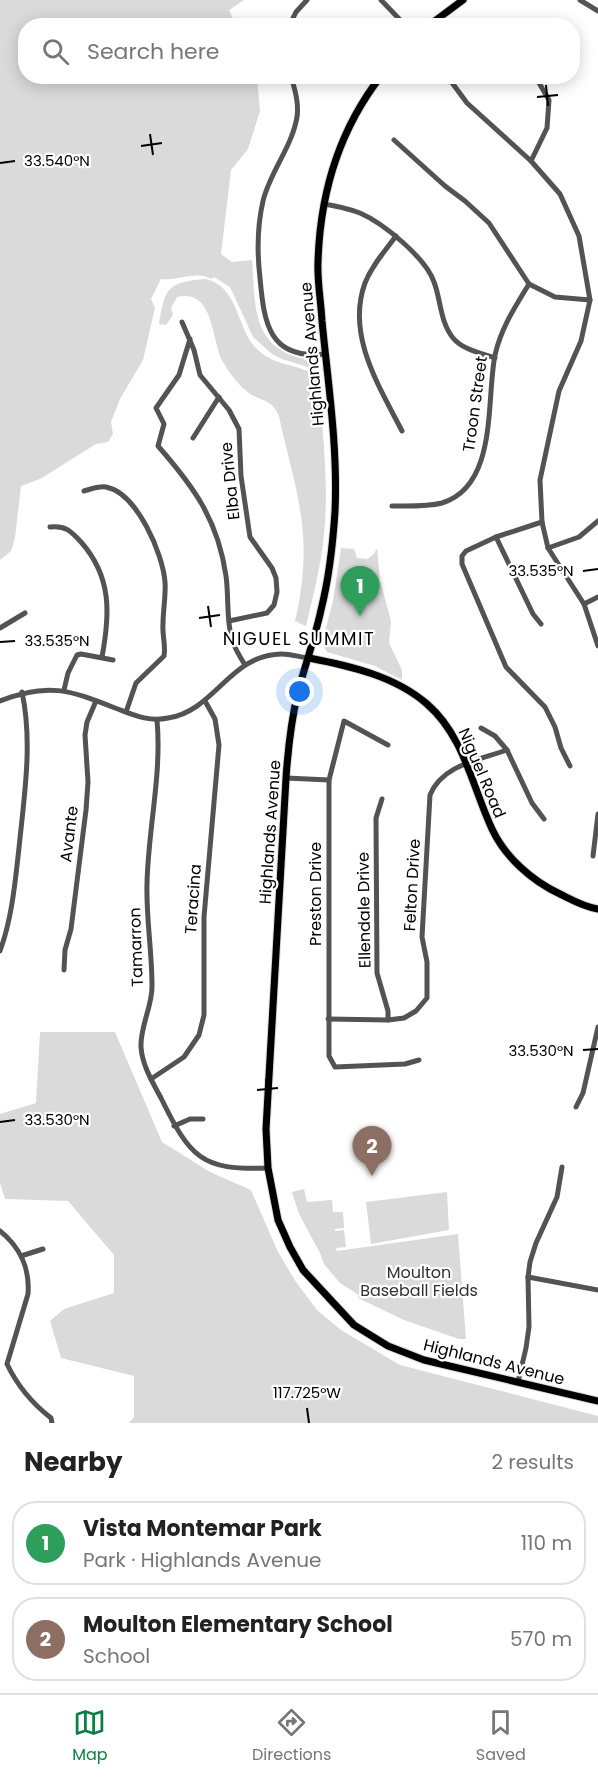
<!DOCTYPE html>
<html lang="en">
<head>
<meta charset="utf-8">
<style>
	body { margin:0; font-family:Poppins,sans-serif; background:#f6f6f6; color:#222 }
	.you { position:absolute; left:300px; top:692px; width:21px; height:21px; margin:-15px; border:4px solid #fff; border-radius:50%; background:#1a73e8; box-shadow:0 0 0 9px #1a73e833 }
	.badge { display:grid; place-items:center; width:39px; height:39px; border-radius:50%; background:#0b8043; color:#fff; font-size:20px; font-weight:700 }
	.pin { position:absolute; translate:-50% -50px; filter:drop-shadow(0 2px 3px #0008) }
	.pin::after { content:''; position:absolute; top:32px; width:21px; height:18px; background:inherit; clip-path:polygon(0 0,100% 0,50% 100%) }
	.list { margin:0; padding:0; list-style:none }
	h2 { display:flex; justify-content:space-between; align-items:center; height:78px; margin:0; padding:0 24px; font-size:26px }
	h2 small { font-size:20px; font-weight:400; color:#767676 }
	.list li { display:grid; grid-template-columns:39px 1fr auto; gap:18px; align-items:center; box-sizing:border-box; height:84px; margin:0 12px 12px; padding:0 12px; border:2px solid #e0e0e0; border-radius:24px }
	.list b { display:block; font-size:22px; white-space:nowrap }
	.list p { margin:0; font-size:20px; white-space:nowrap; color:#767676 }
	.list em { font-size:20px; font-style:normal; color:#767676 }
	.icon { flex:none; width:33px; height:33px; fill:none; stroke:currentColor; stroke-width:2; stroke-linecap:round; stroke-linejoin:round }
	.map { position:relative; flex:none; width:598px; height:1423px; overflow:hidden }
	.search { position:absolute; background:#fff; box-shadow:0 3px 15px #0003; left:18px; right:18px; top:18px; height:66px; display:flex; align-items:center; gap:15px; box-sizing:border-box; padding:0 21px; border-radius:24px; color:#767676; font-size:22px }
	.sheet { height:270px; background:#fff }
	nav { display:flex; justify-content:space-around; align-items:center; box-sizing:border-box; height:84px; border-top:2px solid #e0e0e0; background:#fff; font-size:16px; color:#767676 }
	nav a { display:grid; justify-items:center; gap:3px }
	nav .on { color:#0b8043 }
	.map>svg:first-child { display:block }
	.green { fill:#dadada }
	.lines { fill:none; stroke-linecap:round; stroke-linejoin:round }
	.major-casing { stroke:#dbdbdb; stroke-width:9 }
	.minor { stroke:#535353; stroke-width:5 }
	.major { stroke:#000; stroke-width:7 }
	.ticks { fill:none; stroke:#000; stroke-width:2 }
	.labels { text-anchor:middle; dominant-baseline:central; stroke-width:4.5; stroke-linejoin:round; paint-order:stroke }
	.street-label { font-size:16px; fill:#000; stroke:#fff }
	.park-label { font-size:16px; fill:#313131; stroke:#fff }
	.neighbourhood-label { font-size:18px; letter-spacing:1.5px; fill:#000; stroke:#fff }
	.ticks-label { font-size:15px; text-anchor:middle; fill:#000; stroke:#fff; stroke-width:4.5; stroke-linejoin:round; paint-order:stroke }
</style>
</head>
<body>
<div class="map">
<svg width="598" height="1423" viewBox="0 0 598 1423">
	<rect width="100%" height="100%" fill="#fff"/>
	<g class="green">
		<path d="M0 0H244L229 10 236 25 26 26V76L257 78 260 111 248 149 231 170 221 254 232 262 252 260C255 290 251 329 278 348 290 358 304 356 316 366L311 368 282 359 272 354 253 337 230 287 214 277 212 279C195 270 178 281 161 279L151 299 155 308 143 360 120 399 111 422 113 434 108 442 96 444 40 479 21 486 15 538 11 551 0 560Z"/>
		<path d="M206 279C238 287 236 324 254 346 273 368 298 362 317 377 323 429 329 482 324 535 321 566 313 596 306 626L295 621C302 593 305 562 303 534 300 494 287 455 279 416 272 400 264 402 250 394 239 386 230 374 223 362 211 339 214 288 177 297L171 308 173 315 166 325 159 324C165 288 167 282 206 279Z"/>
		<path d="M341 548 354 549 357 558 367 559 374 554 377 548 380 580 391 621 389 643 402 670V680L375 666 327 652 322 643 333 601Z"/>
		<path d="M40 1032H115L162 1142 210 1172 251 1190 278 1252 296 1282 317 1310 341 1330 400 1365 598 1416V1423H129L134 1417V1376L61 1358 50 1321 64 1309 114 1293V1255L68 1201 5 1199 0 1183V1114L36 1103Z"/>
		<path d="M304 1189 307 1202 332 1200 333 1212H343L344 1228 335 1229V1231L344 1230 346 1247 336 1248 337 1251 458 1234 466 1339H459L404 1320 358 1298 359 1295 340 1283 324 1264 320 1253 299 1214 292 1192Z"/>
		<path d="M447 1192 449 1230 371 1244 366 1202Z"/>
	</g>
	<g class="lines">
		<g class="major-casing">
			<g id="major">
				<path d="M428 26 463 0"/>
				<path d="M381 76C339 130 320 194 318 262 317 281 321 301 322 321 328 383 338 448 335 511 333 543 329 578 321 610 315 638 305 665 298 692 291 721 288 749 286 778L266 1129 268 1168 278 1220 290 1247 303 1270 354 1325 388 1346 424 1360 598 1401"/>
				<path d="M309 658C350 666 395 676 427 704 464 736 472 786 492 829 505 857 532 881 560 894 572 900 584 907 598 909"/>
			</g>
		</g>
		<g class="minor">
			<path d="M381 0 406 26"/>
			<path d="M580 0 598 11"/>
			<path d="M289 26 296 12 307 0"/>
			<path d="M291 76C295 90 299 103 297 117 292 147 270 172 263 201 257 227 257 252 260 278 264 323 269 360 325 354"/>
			<path d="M447 76 467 103 531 161 560 194 579 236 590 300 581 341 559 391 540 480 542 522 548 548 584 604 598 646"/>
			<path d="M394 140 445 186 465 201 489 223 529 284 555 297 590 300"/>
			<path d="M531 161 547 128 549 100 535 76"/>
			<path d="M324 204C337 206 349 209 360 213 383 223 426 258 434 282 441 300 440 322 453 338 463 350 481 353 495 358"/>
			<path d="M396 236C385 251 372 265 365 283 346 335 379 386 402 431"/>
			<path d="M182 322 194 350 200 375 229 410 239 429 241 476 250 537 272 568 276 578 277 592 274 605 267 613 229 621"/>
			<path d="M190 339 179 375 156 408 164 424 158 446C194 487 218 520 226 576 229 597 226 619 232 640 235 649 240 657 245 665"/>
			<path d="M193 438 219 397"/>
			<path d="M84 491C91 489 99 486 106 487 137 493 163 554 165 582 166 596 163 610 163 624 162 635 166 645 164 656L136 683 126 712"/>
			<path d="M392 506C408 506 426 507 442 503 498 486 486 400 495 355 501 328 515 307 529 284"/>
			<path d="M542 522 496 537 466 551 462 556V564L506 667 545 707 555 727 561 748 570 766"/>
			<path d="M50 527C65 525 71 531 81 542 112 577 110 614 102 657"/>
			<path d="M496 537 533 614 541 624"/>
			<path d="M548 548 579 537 598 521"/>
			<path d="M584 604 598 597"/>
			<path d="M0 628 25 613"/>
			<path d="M64 690 68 673 77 655 81 654 113 660"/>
			<path d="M0 701C47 682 70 690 115 708 134 715 148 722 168 718 215 711 230 654 282 654 290 654 300 657 309 658"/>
			<path d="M157 720C162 775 148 829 147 884 146 918 152 951 152 985 153 1005 140 1026 141 1047 142 1065 153 1083 161 1098 190 1157 201 1171 268 1168"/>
			<path d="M481 728 495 736 507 750 532 803 544 819"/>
			<path d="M388 745 344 721 329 780V1056L335 1067 405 1064 419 1060"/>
			<path d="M286 778 329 780"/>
			<path d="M382 799 376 818 377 973 388 1011V1020"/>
			<path d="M593 856 598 814"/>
			<path d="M0 951C12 918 15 883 19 848 24 797 33 743 22 692"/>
			<path d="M64 970 65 950 71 929 86 810 88 782 85 735 87 722 96 701"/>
			<path d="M328 1019 388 1020 404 1018 416 1011 427 998V962L422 937 430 795C442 765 479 760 507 750"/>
			<path d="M151 1079 184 1057 199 1035 204 1015V917L219 745 215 719 205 701"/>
			<path d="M576 1107 583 1093 598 1027"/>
			<path d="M174 1126 190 1119H203"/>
			<path d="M0 1231C20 1247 30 1269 28 1294L7 1364C17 1385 33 1404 51 1418L52 1423"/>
			<path d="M21 1256 43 1249"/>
			<path d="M528 1277 598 1290"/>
			<path d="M518 1382 526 1348 529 1327 528 1277 530 1262 536 1243 557 1197 562 1167"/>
		</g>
		<use href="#major" class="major"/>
	</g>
	<path class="ticks" d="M546 85 548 106M537 97 558 95M150 134 153 155M141 146 162 143M0 163 15 161M583 571 598 569M208 606 211 627M199 618 220 615M0 642 15 641M583 1050 598 1049M266 1079 269 1100M257 1090 278 1088M0 1122 15 1120M307 1408 309 1423"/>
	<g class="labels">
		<g class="street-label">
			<text transform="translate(312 354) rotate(-95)">Highlands Avenue</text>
			<text transform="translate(475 404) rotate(-82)">Troon Street</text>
			<text transform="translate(230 481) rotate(-96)">Elba Drive</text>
			<text transform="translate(482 773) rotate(67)">Niguel Road</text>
			<text transform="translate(270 832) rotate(-86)">Highlands Avenue</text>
			<text transform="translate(69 834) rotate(-83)">Avante</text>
			<text transform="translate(412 885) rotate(-87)">Felton Drive</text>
			<text transform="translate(315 894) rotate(-90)">Preston Drive</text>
			<text transform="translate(193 899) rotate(-86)">Teracina</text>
			<text transform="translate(364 910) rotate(-91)">Ellendale Drive</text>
			<text transform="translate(136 947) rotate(-92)">Tamarron</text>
			<text transform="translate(494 1362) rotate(14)">Highlands Avenue</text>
		</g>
		<g class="park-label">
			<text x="419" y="1272">Moulton<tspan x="419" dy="18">Baseball Fields</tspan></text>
		</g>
		<g class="neighbourhood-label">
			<text x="299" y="638">NIGUEL SUMMIT</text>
		</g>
	</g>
	<g class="ticks-label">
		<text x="57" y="166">33.540°N</text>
		<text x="541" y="576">33.535°N</text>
		<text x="57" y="646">33.535°N</text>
		<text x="541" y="1056">33.530°N</text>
		<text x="57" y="1125">33.530°N</text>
		<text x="307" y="1398">117.725°W</text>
	</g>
</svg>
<div class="you"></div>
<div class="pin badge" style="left:360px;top:616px;background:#2e9e5b">1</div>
<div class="pin badge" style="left:372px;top:1176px;background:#8d6e63">2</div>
<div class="search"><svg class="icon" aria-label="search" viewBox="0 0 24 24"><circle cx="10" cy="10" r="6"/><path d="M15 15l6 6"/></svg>Search here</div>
</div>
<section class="sheet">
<h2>Nearby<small>2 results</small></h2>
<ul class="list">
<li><span class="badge" style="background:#2e9e5b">1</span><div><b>Vista Montemar Park</b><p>Park · Highlands Avenue</p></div><em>110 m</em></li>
<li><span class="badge" style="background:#8d6e63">2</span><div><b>Moulton Elementary School</b><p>School</p></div><em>570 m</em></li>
</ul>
</section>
<nav>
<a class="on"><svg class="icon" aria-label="map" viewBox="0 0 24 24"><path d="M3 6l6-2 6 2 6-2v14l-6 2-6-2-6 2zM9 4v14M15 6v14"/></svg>Map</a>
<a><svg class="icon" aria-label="directions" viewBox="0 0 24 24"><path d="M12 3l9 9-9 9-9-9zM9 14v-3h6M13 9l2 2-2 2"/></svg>Directions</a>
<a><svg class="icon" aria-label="saved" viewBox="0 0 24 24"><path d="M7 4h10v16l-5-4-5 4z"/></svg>Saved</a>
</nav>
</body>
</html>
